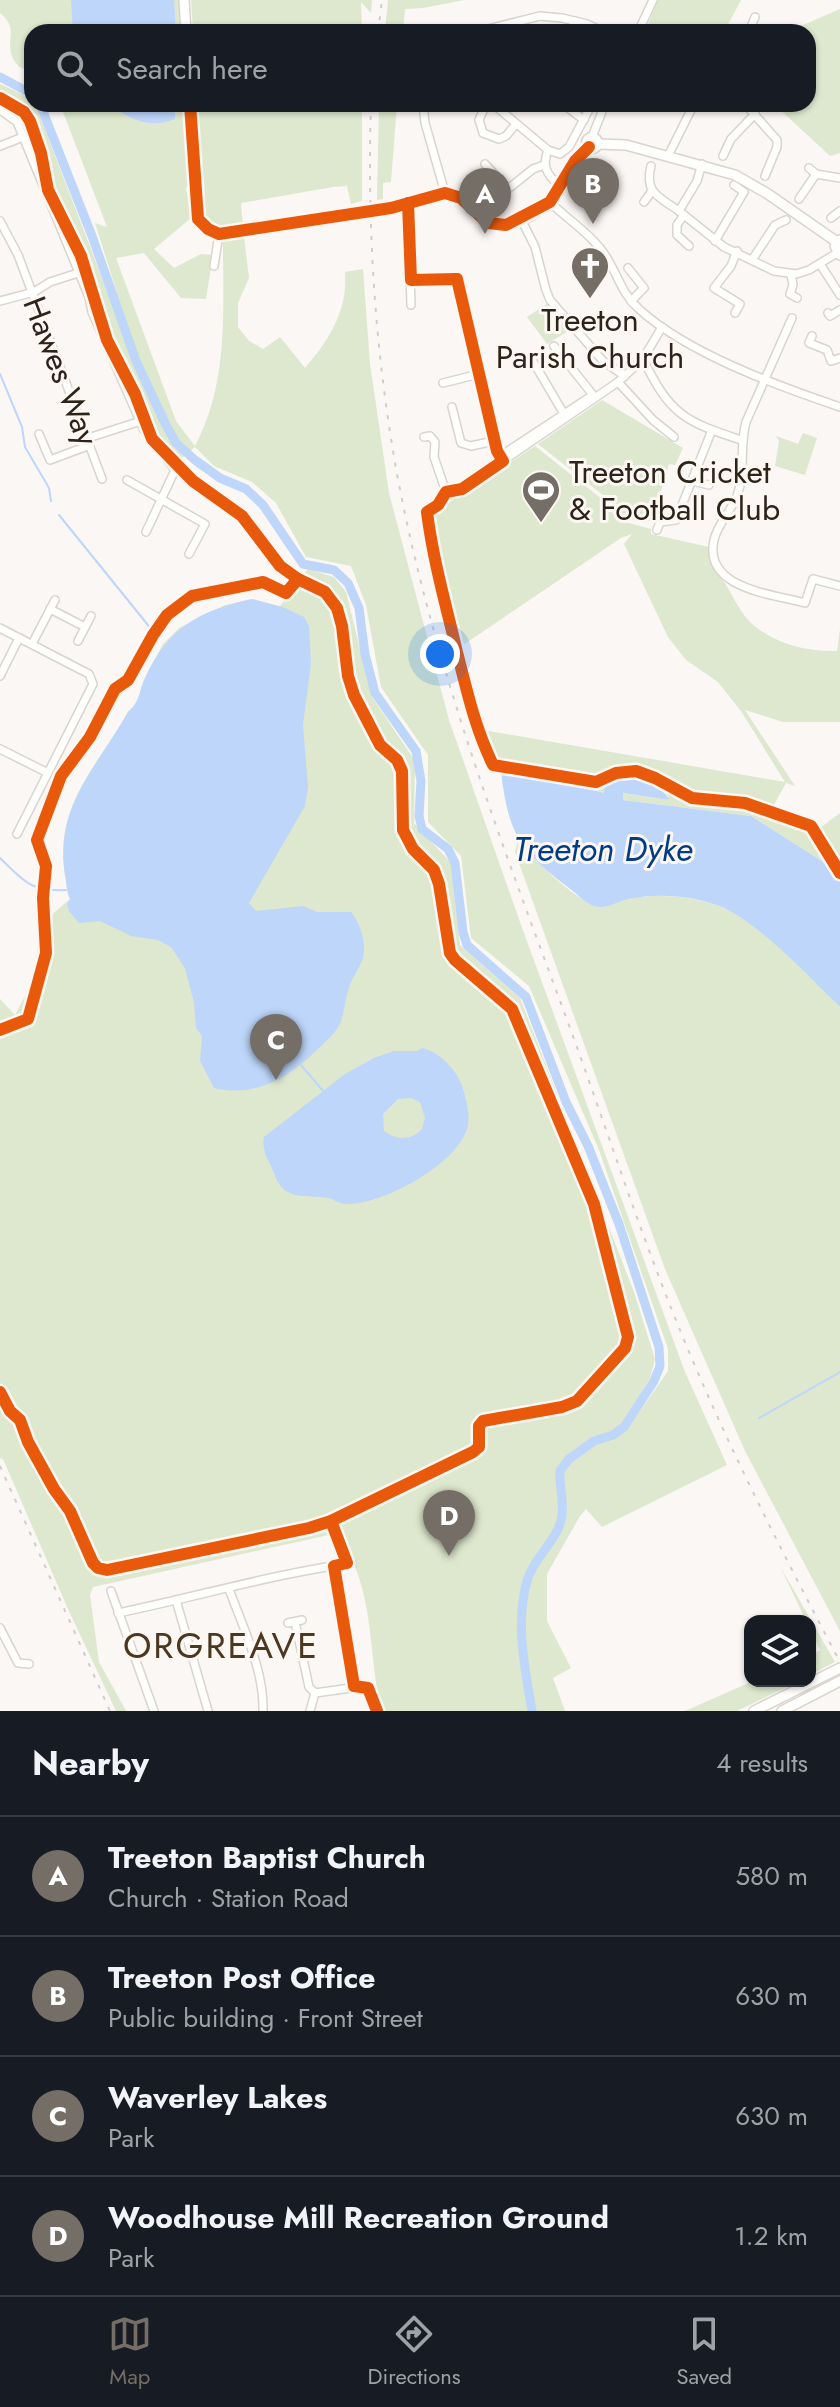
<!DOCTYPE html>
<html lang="en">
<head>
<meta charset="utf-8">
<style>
	body { margin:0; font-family:Jost,sans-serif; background:#242831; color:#f1f3f6 }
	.controls { position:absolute; right:24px; bottom:24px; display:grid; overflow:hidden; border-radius:16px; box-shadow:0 2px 6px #0004 }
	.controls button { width:72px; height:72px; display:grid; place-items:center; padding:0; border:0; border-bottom:2px solid #363941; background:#171b24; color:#f1f3f6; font:40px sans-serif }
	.you { position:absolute; left:440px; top:654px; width:28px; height:28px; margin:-20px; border:6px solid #fff; border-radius:50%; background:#1a73e8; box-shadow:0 0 0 12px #1a73e833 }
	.badge { display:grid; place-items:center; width:52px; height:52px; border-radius:50%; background:#746e66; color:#fff; font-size:26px; font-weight:700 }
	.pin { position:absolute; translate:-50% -66px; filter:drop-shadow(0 2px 4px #0008) }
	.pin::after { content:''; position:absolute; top:42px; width:28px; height:24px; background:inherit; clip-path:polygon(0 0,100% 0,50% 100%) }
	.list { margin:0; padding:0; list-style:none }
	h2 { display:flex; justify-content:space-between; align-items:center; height:104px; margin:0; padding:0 32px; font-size:34px }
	h2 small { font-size:26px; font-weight:400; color:#9ea1a6 }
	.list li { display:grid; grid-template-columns:52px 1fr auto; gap:24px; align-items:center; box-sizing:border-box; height:120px; padding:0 32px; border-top:2px solid #363941 }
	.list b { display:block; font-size:30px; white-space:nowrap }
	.list p { margin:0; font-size:26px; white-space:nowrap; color:#9ea1a6 }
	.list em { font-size:26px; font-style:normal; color:#9ea1a6 }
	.icon { flex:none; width:44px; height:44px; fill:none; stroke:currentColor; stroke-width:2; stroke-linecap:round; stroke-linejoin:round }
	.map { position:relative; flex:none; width:840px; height:1711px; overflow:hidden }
	.search { position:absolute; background:#171b24; box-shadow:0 2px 6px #0004; left:24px; right:24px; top:24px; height:88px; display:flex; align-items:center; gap:20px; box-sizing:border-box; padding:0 28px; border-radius:24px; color:#9ea1a6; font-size:30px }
	.sheet { height:584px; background:#171b24 }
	nav { display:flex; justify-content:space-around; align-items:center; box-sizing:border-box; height:112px; border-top:2px solid #363941; background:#171b24; font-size:22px; color:#9ea1a6 }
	nav a { display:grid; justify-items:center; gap:4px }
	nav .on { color:#746e66 }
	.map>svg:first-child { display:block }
	.green { fill:#dde8ce }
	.water { fill:#bed6fa; fill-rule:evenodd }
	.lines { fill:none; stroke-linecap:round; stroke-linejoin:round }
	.stream { stroke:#bed6fa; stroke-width:2 }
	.river { stroke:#bed6fa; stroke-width:9 }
	.minor-casing { stroke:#dad4ce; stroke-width:10 }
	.major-casing { stroke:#dad4ce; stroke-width:12 }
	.minor { stroke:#fefefd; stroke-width:7 }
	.major { stroke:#fefefd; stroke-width:9 }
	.rail { stroke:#d0cecd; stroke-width:2; stroke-dasharray:4 8; stroke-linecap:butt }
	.major-bridge-casing { stroke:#dad4ce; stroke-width:12; stroke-linecap:butt }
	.major-bridge { stroke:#fefefd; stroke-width:9 }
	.cycleway-casing { stroke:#fcf7f2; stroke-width:17 }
	.cycleway { stroke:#e8590c; stroke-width:12 }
	.labels { text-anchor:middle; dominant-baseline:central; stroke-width:6; stroke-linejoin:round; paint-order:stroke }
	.poi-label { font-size:32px; fill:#2c241a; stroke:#fcf7f2 }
	.street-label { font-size:32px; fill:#2c241a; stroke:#fcf7f2 }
	.water-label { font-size:34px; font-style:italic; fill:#023c86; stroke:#fcf7f2 }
	.quarter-label { font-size:36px; letter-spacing:2px; fill:#4a3821; stroke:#fcf7f2 }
</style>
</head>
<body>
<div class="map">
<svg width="840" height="1711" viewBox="0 0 840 1711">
	<rect width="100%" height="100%" fill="#faf7f4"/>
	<g class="green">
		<path d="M0 0H181L182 32H32V71L19 67C17 64 13 60 12 56 6 38 19 28 0 13Z"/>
		<path d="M191 0H372L371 13 361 2 362 32H193Z"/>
		<path d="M388 0H464L423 8 405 9 403 32H385Z"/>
		<path d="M658 0H741L724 32H655L648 24Z"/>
		<path d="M840 9V153L830 156 774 104H808V32H787Z"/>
		<path d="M0 84 28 97 36 106 109 296 117 293 95 223 107 227 60 104H187L192 181 186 188 191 218 154 249 174 268 201 254 213 255 206 299 181 298 144 253 116 258 176 421 195 446C229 382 223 310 223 240L244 237 249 278 238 303V327L249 341 263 349 280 337 305 368C329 340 348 311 345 272L363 269 370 364 389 493 449 720 521 925 685 1372 727 1465 602 1527 586 1509 580 1516 547 1574V1621L571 1668 553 1678 565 1711H381C367 1645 376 1593 338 1533L93 1587 90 1595 99 1662 126 1711H116L68 1609 3 1459 0 1458V999L15 1015 33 981 41 924 70 899C66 891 67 884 65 875 54 804 97 768 128 712L138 704 143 682 163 644 179 628 225 605 252 599 280 606 308 569 334 577 346 592 372 697 415 761 414 823 451 863 460 945 520 998 634 1292 655 1359 650 1378 626 1417 635 1418 668 1371V1349L599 1150 529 986 471 938 461 856 428 822V755L381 687 366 605 351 566 306 557 276 503 252 482 214 466 195 447 177 462 155 440 137 392 101 316 88 268 49 176 30 113 17 103 0 95Z"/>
		<path d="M196 104H362V201L351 204 347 186 333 187 241 203 243 227 224 230 209 224 202 207Z"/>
		<path d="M379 104H397L391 182 383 183V199L377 200Z"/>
		<path d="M550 302 573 328 547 344 527 317Z"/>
		<path d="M602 400 683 448 675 465 669 464 661 491 658 492 652 521H635L618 512 603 495 538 444Z"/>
		<path d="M803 433 817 438 805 475 775 466 779 441 776 436 798 444Z"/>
		<path d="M535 446 603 500 618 520 651 529V534L709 547C708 564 718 572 726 585 734 598 740 612 750 622 773 644 807 652 837 651L840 629V722H783L745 710 795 786 786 783 772 808 820 828 840 813V878L833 868 751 816 623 800 622 793 669 800 665 792 604 793 561 782 501 772 483 730 785 782 741 711 718 682 686 660 668 637 624 544 632 534 621 538 463 645 432 515 494 470 496 472Z"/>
		<path d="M518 841C531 857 578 903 598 906 609 908 623 900 634 898 662 894 691 896 718 906 758 920 809 976 840 1007V1631L745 1451 665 1269 515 852Z"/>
		<path d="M781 1568 835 1662 810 1675V1656L820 1650 810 1629V1621H806Z"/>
		<path d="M753 1681H799L737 1711H685Z"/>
	</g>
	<g class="water">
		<path d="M71 0H174L176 32H73Z"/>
		<path d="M109 104H175V119C149 129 130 120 109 104Z"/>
		<path d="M252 599 285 608 304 617 309 626 311 663 303 725 308 787 305 806 249 903 256 911 303 906 317 912H351C360 922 367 944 363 958 360 967 353 976 350 985 345 997 345 1010 341 1021 338 1031 325 1042 318 1049 288 1078 256 1098 214 1088L200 1061 202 1036 196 1028 194 1003 185 968 171 947 158 940 131 936 100 921 79 923 69 911 67 904 70 899C66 890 67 884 65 875 54 806 98 766 128 712 141 700 138 693 145 678 168 627 199 611 252 599Z"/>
		<path d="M501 772 561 782 604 793 605 785C613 783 623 779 631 779 645 779 664 788 669 800L623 793V800L751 816 833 868 840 878V1007C808 976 759 922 719 906 691 895 657 893 629 899 620 901 608 908 599 907 588 906 577 894 569 888 519 850 509 835 501 772Z"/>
		<path d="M422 1048C440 1052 458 1071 463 1089 466 1099 470 1115 468 1125 461 1163 381 1206 345 1204 339 1204 334 1199 328 1198 314 1195 299 1199 286 1191 277 1185 275 1175 271 1166 266 1157 262 1147 264 1137L345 1074 374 1058 394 1051H417ZM411 1098 420 1102 425 1118 422 1129C411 1141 396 1140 384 1131L383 1114 398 1099Z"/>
	</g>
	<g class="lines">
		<g class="stream">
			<path d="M0 374 22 427 25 447 49 488 51 501"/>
			<path d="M59 515 152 630"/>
			<path d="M0 858C24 881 30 892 66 890"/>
			<path d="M301 1065 324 1092"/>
			<path d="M759 1418 840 1372"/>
		</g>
		<g class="river">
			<path d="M0 77 32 94"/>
			<path d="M40 104 92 236 136 361 166 425 176 443 195 460 220 478 246 489 263 505 303 564 334 570 348 583 359 608 365 654 375 693 416 751 421 781 419 816 422 829 448 849 455 863 463 932 467 945 526 997 566 1102 588 1146 619 1224 659 1347 660 1366 654 1381 624 1427 613 1435 594 1441 569 1459 560 1471C559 1485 564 1501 562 1515 559 1540 534 1556 527 1581 515 1623 525 1669 532 1711"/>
		</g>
		<g class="minor-casing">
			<g id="minor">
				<path d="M448 32 484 30 540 16 562 18 587 24 604 32"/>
				<path d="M569 32 575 21"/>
				<path d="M638 32 653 0"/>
				<path d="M749 32 755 17"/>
				<path d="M423 104 425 123 445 193"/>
				<path d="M486 104 479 120 483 133 499 139 506 136 516 124"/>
				<path d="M493 104 548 150 560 154 569 147 592 104"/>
				<path d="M563 104 584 120"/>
				<path d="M745 104 777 140V147L765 176"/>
				<path d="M0 110 17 122 89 297 92 312 144 430 175 470 146 532"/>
				<path d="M592 137 605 104"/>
				<path d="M0 146 23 137"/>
				<path d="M548 150C542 166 546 174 559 185"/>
				<path d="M668 156 694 104"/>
				<path d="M723 156 731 139 755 114"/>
				<path d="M485 164 508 189 533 169 544 165"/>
				<path d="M702 164 697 181 679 211 724 247 774 271 796 274 809 270 837 253"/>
				<path d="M651 166C644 193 659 197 679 211"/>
				<path d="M809 168 816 174 840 178"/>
				<path d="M799 199 816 174"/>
				<path d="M550 202C569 221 593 235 607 258 619 278 622 294 640 310 689 354 778 386 840 407"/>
				<path d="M644 202 652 191"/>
				<path d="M408 203 411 305"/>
				<path d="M684 215 677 225V235L689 246"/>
				<path d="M831 218 840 211"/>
				<path d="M521 219 535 247 546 290 550 300 603 361 625 376"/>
				<path d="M0 221 18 255 102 479"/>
				<path d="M715 241 744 192 734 185"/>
				<path d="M752 260 775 225 786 220"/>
				<path d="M820 264 840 295"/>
				<path d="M214 266 219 234"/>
				<path d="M628 268 644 288 631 301"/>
				<path d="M791 274 793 285 790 294 797 298"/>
				<path d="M411 280 457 279 497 451 503 461"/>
				<path d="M0 301 34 292 50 282 78 273"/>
				<path d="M735 313 740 304 714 288 731 266 737 251"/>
				<path d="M828 313 830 316 840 310"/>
				<path d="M792 318 746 422C739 447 746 472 737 496 731 511 717 525 714 540 703 589 773 594 805 603L813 579 840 586"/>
				<path d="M812 336 809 343 827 350 831 361 840 358"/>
				<path d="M531 358 564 414"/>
				<path d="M643 359C670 414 683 421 741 440"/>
				<path d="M618 382 653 420 674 437"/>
				<path d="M443 383 479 374"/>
				<path d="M452 407 461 443 471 446 494 441"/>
				<path d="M39 434 50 460 90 445"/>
				<path d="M424 437 430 436 435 442 434 457 446 492"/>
				<path d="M88 438 141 421"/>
				<path d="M498 454 505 453 593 395 554 346"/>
				<path d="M127 480 205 524 189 554"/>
				<path d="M692 481 709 485"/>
				<path d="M427 512 438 505 446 492 462 489 618 382 643 359 662 327"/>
				<path d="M680 512 697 515"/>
				<path d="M657 530 660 522 676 520 712 430"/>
				<path d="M50 609 85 627"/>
				<path d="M0 628 89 674 93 684 17 834"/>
				<path d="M78 641 91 616"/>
				<path d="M32 644 55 600"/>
				<path d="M0 676 19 638"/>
				<path d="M0 749 48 773"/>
				<path d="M340 1541 347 1563"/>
				<path d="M334 1566 354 1686"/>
				<path d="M229 1589C243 1628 264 1669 263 1711"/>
				<path d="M111 1591 154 1711"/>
				<path d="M176 1600 208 1711"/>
				<path d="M118 1613C196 1597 273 1574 352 1563"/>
				<path d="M295 1622 309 1687 315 1693 310 1711"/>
				<path d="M288 1623 302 1620"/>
				<path d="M0 1628 18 1663 29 1664"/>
				<path d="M315 1693 365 1686 371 1692 377 1711"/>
			</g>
		</g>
		<g class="major-casing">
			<g id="major">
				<path d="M184 0 186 32"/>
				<path d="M190 104 197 210C200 226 210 234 226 234L348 213"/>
				<circle cx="592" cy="143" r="5.5"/>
				<path d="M598 144 626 145 735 175 768 194 837 242"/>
				<path d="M391 208 445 193C466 195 472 216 491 224 506 230 537 215 548 203 563 188 569 165 589 147"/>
				<path d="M840 240 835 246 840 255"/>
				<path d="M754 1711 840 1668"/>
				<path d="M782 1711 840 1681"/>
			</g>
		</g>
		<use href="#minor" class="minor"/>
		<use href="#major" class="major"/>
		<g class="rail">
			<path d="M378 32 382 0"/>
			<path d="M371 104C367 228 375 352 397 474 432 661 500 839 566 1017 605 1123 639 1231 682 1335 728 1447 783 1554 840 1662"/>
			<path d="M0 1466 110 1711"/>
		</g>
		<g class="major-bridge-casing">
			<path id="major-bridge" d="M348 213 391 208"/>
		</g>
		<use href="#major-bridge" class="major-bridge"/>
		<g class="cycleway-casing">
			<g id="cycleway">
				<path d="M0 98 24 112 30 121 41 153 48 190 81 256 107 340 135 394 152 439 193 481 242 516 280 566 298 579 325 592 337 608 342 626 348 676 354 695 380 745 397 760 402 771 403 830 413 849 434 870 439 884 450 953 455 960 512 1009 594 1204 628 1337 625 1348 577 1401 562 1407 483 1421 479 1426V1447L473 1452 331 1521 309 1528 107 1570 98 1568 93 1563 70 1511 54 1489 28 1442 20 1420 10 1411 0 1392"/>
				<path d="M190 104 198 219 208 229 219 234 391 208 445 193 461 198 488 223 506 225 550 202 575 161 589 147"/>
				<path d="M408 203 411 280 457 279 497 451 503 461 462 489 446 492 438 505 427 512C433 560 446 605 457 652 467 691 475 728 493 765L596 782 616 773 636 771 655 778 692 798 745 803 811 826 840 873"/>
				<path d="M0 1030 28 1019 46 953 43 898 46 866 37 840 61 776 90 737 115 689 128 680 153 635 167 615 192 596 263 582 286 593 298 579"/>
				<path d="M331 1521 347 1563 334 1566 354 1686 368 1688 377 1711"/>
			</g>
		</g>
		<use href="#cycleway" class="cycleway"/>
	</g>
	<defs>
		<g id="church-pin" transform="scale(2)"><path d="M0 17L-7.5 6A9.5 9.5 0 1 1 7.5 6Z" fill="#746e66" stroke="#fcf7f2"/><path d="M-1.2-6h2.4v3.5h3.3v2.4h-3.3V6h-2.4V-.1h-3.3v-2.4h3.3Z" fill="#fff"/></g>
		<g id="stadium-pin" transform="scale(2)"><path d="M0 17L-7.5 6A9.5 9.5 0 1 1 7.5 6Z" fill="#746e66" stroke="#fcf7f2"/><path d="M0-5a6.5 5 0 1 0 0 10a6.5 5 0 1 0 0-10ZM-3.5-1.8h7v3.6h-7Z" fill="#fff"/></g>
	</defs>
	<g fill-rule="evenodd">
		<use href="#church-pin" x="590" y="266"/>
		<use href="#stadium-pin" x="541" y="490"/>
	</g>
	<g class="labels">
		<g class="poi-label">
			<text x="590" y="320">Treeton<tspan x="590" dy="37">Parish Church</tspan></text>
			<text x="569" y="472" text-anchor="start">Treeton Cricket<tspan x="569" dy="37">&amp; Football Club</tspan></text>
		</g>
		<g class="street-label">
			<text transform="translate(61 371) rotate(69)">Hawes Way</text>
		</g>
		<g class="water-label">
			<text x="603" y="849">Treeton Dyke</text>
		</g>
		<g class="quarter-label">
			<text x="221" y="1645">ORGREAVE</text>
		</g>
	</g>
</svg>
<div class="controls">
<button><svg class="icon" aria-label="layers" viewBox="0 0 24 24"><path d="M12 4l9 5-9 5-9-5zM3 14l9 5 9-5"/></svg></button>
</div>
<div class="you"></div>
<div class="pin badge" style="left:485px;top:234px">A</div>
<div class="pin badge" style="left:593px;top:224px">B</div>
<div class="pin badge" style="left:276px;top:1080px">C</div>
<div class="pin badge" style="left:449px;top:1556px">D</div>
<div class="search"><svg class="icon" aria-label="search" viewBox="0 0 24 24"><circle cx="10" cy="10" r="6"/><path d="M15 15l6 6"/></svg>Search here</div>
</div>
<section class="sheet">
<h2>Nearby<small>4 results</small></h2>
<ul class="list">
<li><span class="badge">A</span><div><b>Treeton Baptist Church</b><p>Church · Station Road</p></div><em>580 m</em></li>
<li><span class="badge">B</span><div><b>Treeton Post Office</b><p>Public building · Front Street</p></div><em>630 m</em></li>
<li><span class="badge">C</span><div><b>Waverley Lakes</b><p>Park</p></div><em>630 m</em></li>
<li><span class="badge">D</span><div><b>Woodhouse Mill Recreation Ground</b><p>Park</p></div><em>1.2 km</em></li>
</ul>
</section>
<nav>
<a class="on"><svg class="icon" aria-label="map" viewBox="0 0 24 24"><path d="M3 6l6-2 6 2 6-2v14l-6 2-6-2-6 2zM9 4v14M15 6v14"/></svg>Map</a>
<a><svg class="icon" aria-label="directions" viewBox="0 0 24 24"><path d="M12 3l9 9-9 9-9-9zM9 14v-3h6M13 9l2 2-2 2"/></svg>Directions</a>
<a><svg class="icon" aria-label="saved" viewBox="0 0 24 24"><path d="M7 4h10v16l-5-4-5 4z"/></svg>Saved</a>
</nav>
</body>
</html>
